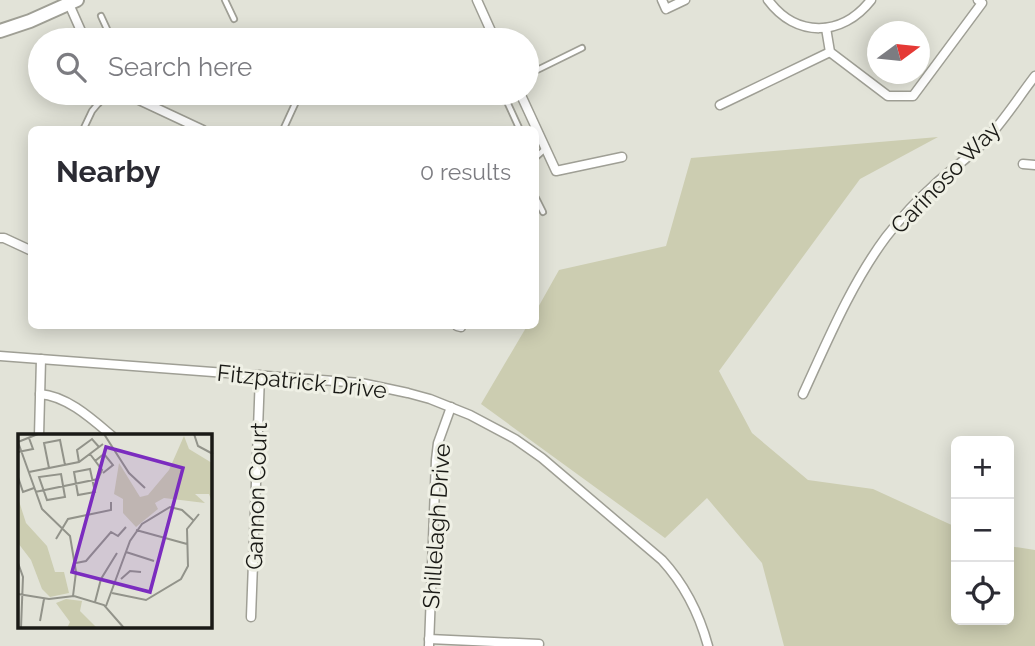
<!DOCTYPE html>
<html lang="en">
<head>
<meta charset="utf-8">
<style>
	body { margin:0; font-family:Raleway,sans-serif; background:#f2f2f3; color:#2b2b33 }
	.controls { position:absolute; right:21px; bottom:21px; display:grid; overflow:hidden; border-radius:10px; box-shadow:0 4px 18px #0003 }
	.controls button { width:63px; height:63px; display:grid; place-items:center; padding:0; border:0; border-bottom:2px solid #e1e1e2; background:#fff; color:#2b2b33; font:35px sans-serif }
	.compass { position:absolute; left:867px; top:21px; width:63px; height:63px; border-radius:50%; background:#fff; box-shadow:0 4px 18px #0003; rotate:75deg }
	.list { margin:0; padding:0; list-style:none }
	h2 { display:flex; justify-content:space-between; align-items:center; height:91px; margin:0; padding:0 28px; font-size:30px }
	h2 small { font-size:23px; font-weight:400; color:#7c7c81 }
	.icon { flex:none; width:38px; height:38px; fill:none; stroke:currentColor; stroke-width:2; stroke-linecap:round; stroke-linejoin:round }
	.map { position:relative; flex:none; width:1035px; height:646px; overflow:hidden }
	.search { position:absolute; background:#fff; box-shadow:0 4px 18px #0003; left:28px; top:28px; width:511px; height:77px; display:flex; align-items:center; gap:18px; box-sizing:border-box; padding:0 24px; border-radius:38px; color:#7c7c81; font-size:26px }
	.panel { position:absolute; background:#fff; box-shadow:0 4px 18px #0003; left:28px; top:126px; width:511px; height:203px; border-radius:10px }
	.map>svg:first-child { display:block }
	.green { fill:#cccdb1 }
	.lines { fill:none; stroke-linecap:round; stroke-linejoin:round }
	.lane-casing { stroke:#9f9f95; stroke-width:8 }
	.street-casing { stroke:#9f9f95; stroke-width:11 }
	.secondary-casing { stroke:#9f9f95; stroke-width:16 }
	.lane { stroke:#fff; stroke-width:4.5 }
	.street { stroke:#fff; stroke-width:8 }
	.secondary { stroke:#fff; stroke-width:12 }
	.labels { text-anchor:middle; dominant-baseline:central; stroke-width:6; stroke-linejoin:round; paint-order:stroke }
	.street-label { font-size:23px; fill:#1a1a16; stroke:#eff0e5 }
	.inset-road { fill:none; stroke:#92938a; stroke-width:2 }
	.view { fill:#7b2cbf; fill-opacity:0.15; stroke:#7b2cbf; stroke-width:3.5 }
	.inset-edge { fill:none; stroke:#1a1a16; stroke-width:3.5 }
</style>
</head>
<body>
<div class="map">
<svg width="1035" height="646" viewBox="0 0 1035 646">
	<rect width="100%" height="100%" fill="#e2e3d8"/>
	<path class="green" d="M938 137 860 179 719 371 752 433 808 480 873 489 956 527V620H1009V546L1035 550V646H784L762 563 707 498 665 538 481 404 527 326H536V311L559 270 666 246 691 158Z"/>
	<g class="lines">
		<g class="lane-casing">
			<g id="lane">
				<path d="M225 0 234 19"/>
				<path d="M101 16 112 40"/>
				<path d="M527 75 582 48"/>
				<path d="M84 93 99 103"/>
				<path d="M503 93 520 130"/>
				<path d="M83 130 92 111 107 93"/>
				<path d="M283 130 300 93"/>
				<path d="M536 157 545 149"/>
				<path d="M536 198 543 212"/>
			</g>
		</g>
		<g class="street-casing">
			<g id="street">
				<path d="M477 0 495 40"/>
				<path d="M662 0 666 9 685 0"/>
				<path d="M768 0C796 38 842 37 871 0"/>
				<path d="M69 4 85 40"/>
				<path d="M826 28 830 52 888 96H913L982 3 978 0"/>
				<path d="M124 93 203 130"/>
				<path d="M520 93 556 171 622 157"/>
				<path d="M720 105 830 52"/>
				<path d="M1023 164 1035 165"/>
				<path d="M0 238H4L32 251"/>
				<path d="M457 326 461 327"/>
				<path d="M0 356 361 383 408 393 430 399 470 415 515 439 542 458 662 560C685 585 699 613 708 646"/>
				<path d="M40 394C67 396 92 419 112 436"/>
				<path d="M803 394C827 342 851 284 886 237 900 219 916 201 933 186 949 171 967 159 982 144 1002 124 1018 98 1035 76"/>
				<path d="M39 436 41 359"/>
				<path d="M251 617 260 375"/>
				<path d="M429 639 539 644"/>
				<path d="M429 646 436 460 438 443 451 407"/>
			</g>
		</g>
		<g class="secondary-casing">
			<path id="secondary" d="M0 31 30 21 77 0"/>
		</g>
		<use href="#lane" class="lane"/>
		<use href="#street" class="street"/>
		<use href="#secondary" class="secondary"/>
	</g>
	<g class="labels">
		<g class="street-label">
			<text transform="translate(945 177) rotate(-46)">Carinoso Way</text>
			<text transform="translate(302 381) rotate(6)">Fitzpatrick Drive</text>
			<text transform="translate(256 496) rotate(-88)">Gannon Court</text>
			<text transform="translate(436 526) rotate(-86)">Shillelagh Drive</text>
		</g>
	</g>
	<g transform="translate(18 434)">
		<rect width="194" height="194" fill="#e2e3d8"/>
		<path d="M166 2 171 15 194 29V68L191 60H177L187 69 146 64 137 69 140 75 118 93 105 79V65L96 60 101 29 122 63 130 61 151 36ZM0 64 8 89 29 112 37 138H46L51 159 32 163 24 155 13 126 0 109ZM48 165 64 167 62 177 79 194H49L52 188 38 169Z" fill="#cccdb1"/>
		<path class="inset-road" d="M86 0 111 39 127 54M176 0 180 12 195 20M0 8 24 75 52 102 58 138 55 162M0 8 20 0M0 18 15 15 11 4M77 27 86 20 95 31 85 39M61 28 59 16 74 5 81 13M31 34 26 9 42 6 47 31M72 35 77 58 60 61 56 38ZM11 38 61 28 85 10M43 40 47 63 29 66 21 43ZM0 43 5 58 16 54M17 58 80 45 84 36 72 20M118 96 169 110M38 105 50 85 93 76V68M108 118 136 127M0 129 5 143 3 194M58 129 68 127 93 98 100 102 108 93M103 145 112 137 123 138M94 159 128 166 163 145 170 132 169 95 181 80M0 160 31 165 56 162 86 171 106 194M77 168 83 145 99 119M88 172 112 107 124 90 152 73 164 76 175 86M22 187 26 165"/>
		<path class="view" d="M88 13 165 34 132 158 54 138Z"/>
		<rect width="194" height="194" class="inset-edge"/>
	</g>
</svg>
<div class="controls">
<button>+</button>
<button>−</button>
<button><svg class="icon" aria-label="locate" viewBox="0 0 24 24"><circle cx="12" cy="12" r="6"/><path d="M12 2v4M12 18v4M2 12h4M18 12h4"/></svg></button>
</div>
<svg class="compass" viewBox="-18 -18 36 36"><path d="M0-13l5 13h-10z" fill="#e53935"/><path d="M0 13l5-13h-10z" fill="#7c7c81"/></svg>
<div class="search"><svg class="icon" aria-label="search" viewBox="0 0 24 24"><circle cx="10" cy="10" r="6"/><path d="M15 15l6 6"/></svg>Search here</div>
<section class="panel">
<h2>Nearby<small>0 results</small></h2>
<ul class="list">
</ul>
</section>
</div>
</body>
</html>
